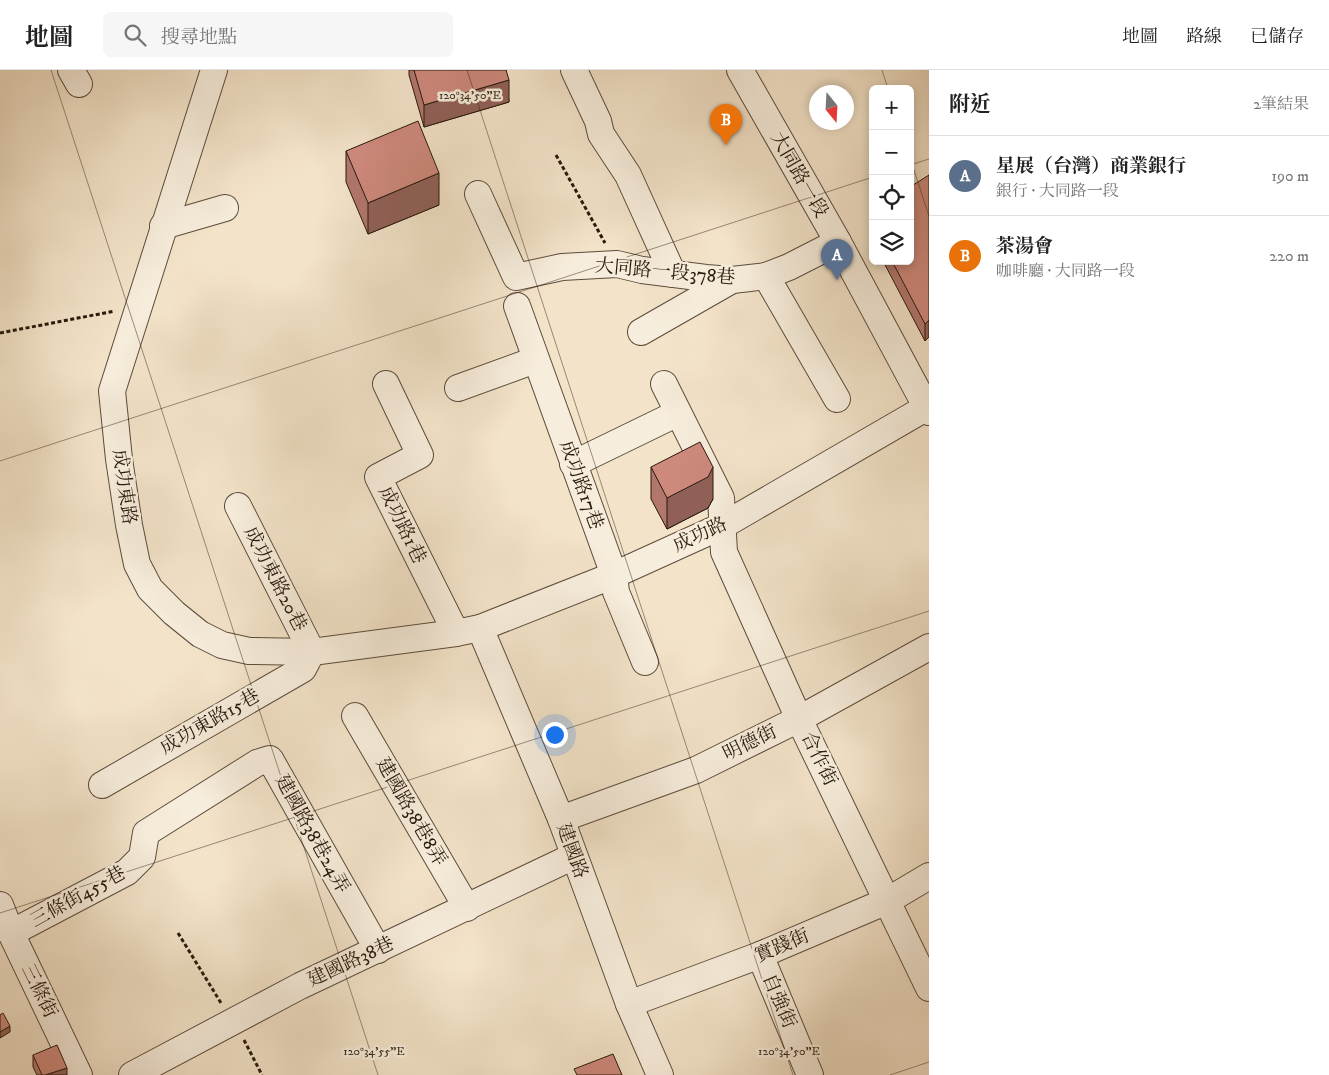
<!DOCTYPE html>
<html lang="zh-TW">
<head>
<meta charset="utf-8">
<style>
	body { margin:0; font-family:"IM FELL DW Pica","Noto Serif TC",serif; background:#f6f6f6; color:#222 }
	.controls { position:absolute; right:15px; top:15px; display:grid; overflow:hidden; border-radius:8px; box-shadow:0 2px 8px #0003 }
	.controls button { width:45px; height:45px; display:grid; place-items:center; padding:0; border:0; border-bottom:1px solid #e0e0e0; background:#fff; color:#222; font:25px sans-serif }
	.compass { position:absolute; left:809px; top:15px; width:45px; height:45px; border-radius:50%; background:#fff; box-shadow:0 2px 8px #0003; rotate:162deg }
	.you { position:absolute; left:554px; top:664px; width:18px; height:18px; margin:-12px; border:4px solid #fff; border-radius:50%; background:#1a73e8; box-shadow:0 0 0 8px #1a73e833 }
	.badge { display:grid; place-items:center; width:32px; height:32px; border-radius:50%; background:#8f2418; color:#fff; font-size:16px; font-weight:700 }
	.pin { position:absolute; translate:-50% -41px; filter:drop-shadow(0 1px 2px #0008) }
	.pin::after { content:''; position:absolute; top:26px; width:18px; height:15px; background:inherit; clip-path:polygon(0 0,100% 0,50% 100%) }
	.list { margin:0; padding:0; list-style:none }
	h2 { display:flex; justify-content:space-between; align-items:center; height:65px; margin:0; padding:0 20px; font-size:21px }
	h2 small { font-size:16px; font-weight:400; color:#767676 }
	.list li { display:grid; grid-template-columns:32px 1fr auto; gap:15px; align-items:center; box-sizing:border-box; height:80px; padding:0 20px; border-top:1px solid #e0e0e0 }
	.list b { display:block; font-size:19px; white-space:nowrap }
	.list p { margin:0; font-size:16px; white-space:nowrap; color:#767676 }
	.list em { font-size:16px; font-style:normal; color:#767676 }
	.icon { flex:none; width:28px; height:28px; fill:none; stroke:currentColor; stroke-width:2; stroke-linecap:round; stroke-linejoin:round }
	.map { position:relative; flex:none; width:929px; height:1005px; overflow:hidden }
	header { display:flex; align-items:center; gap:30px; box-sizing:border-box; height:70px; padding:0 25px; background:#fff; border-bottom:1px solid #e0e0e0 }
	header strong { font-size:24px }
	nav { display:flex; gap:28px; margin-inline-start:auto; font-size:18px }
	.search { width:350px; height:45px; background:#f6f6f6; display:flex; align-items:center; gap:12px; box-sizing:border-box; padding:0 18px; border-radius:8px; color:#767676; font-size:19px }
	main { display:flex }
	aside { flex:1; background:#fff }
	.map>svg:first-child { display:block }
	.lines { fill:none; stroke-linecap:round; stroke-linejoin:round }
	.minor-casing { stroke:#5b4c3b; stroke-width:28 }
	.path { stroke:#28190c; stroke-width:3; stroke-dasharray:4 2.5; stroke-linecap:butt }
	.minor { stroke:#f7eddc; stroke-width:26 }
	.wall { fill:#b1766c; stroke:#28190c }
	.shaded-wall { fill:#906058; stroke:#28190c }
	.building { fill:#ce897d; stroke:#28190c }
	.ticks { fill:none; stroke:#28190c; stroke-width:1; stroke-opacity:0.45 }
	.labels { text-anchor:middle; dominant-baseline:central; stroke-width:5; stroke-linejoin:round; paint-order:stroke }
	.street-label { font-size:19px; fill:#28190c; stroke:#f7eddc }
	.ticks-label { font-size:12px; text-anchor:middle; fill:#28190c; stroke:#f7eddc; stroke-width:5; stroke-linejoin:round; paint-order:stroke }
</style>
</head>
<body>
<header>
<strong>地圖</strong>
<div class="search"><svg class="icon" aria-label="search" viewBox="0 0 24 24"><circle cx="10" cy="10" r="6"/><path d="M15 15l6 6"/></svg>搜尋地點</div>
<nav><a>地圖</a><a>路線</a><a>已儲存</a></nav>
</header>
<main>
<div class="map">
<svg width="929" height="1005" viewBox="0 0 929 1005">
	<rect width="100%" height="100%" fill="#f3e3c9"/>
	<filter id="stains"><feTurbulence type="fractalNoise" baseFrequency=".004" numOctaves="4"/><feColorMatrix values="0 0 0 0 .2 0 0 0 0 .09 0 0 0 0 .02 0 0 0 .5 -.17"/></filter>
	<radialGradient id="worn" r=".72"><stop offset=".6" stop-color="#630" stop-opacity="0"/><stop offset="1" stop-color="#630" stop-opacity=".3"/></radialGradient>
	<g class="lines">
		<g class="minor-casing">
			<g id="minor">
				<path d="M71 0 79 14"/>
				<path d="M214 0 112 321 119 389 129 455 137 494 150 519 174 543 200 564 222 575 249 581 312 582 456 563 480 558 614 505 722 456 929 336"/>
				<path d="M574 0 598 51 601 64 628 105 673 204"/>
				<path d="M740 0 838 172 929 342"/>
				<path d="M478 124 516 207 562 197 617 194 642 200 706 208 732 210 750 208 766 206 789 197 838 172"/>
				<path d="M163 156 225 138"/>
				<path d="M766 206 837 329"/>
				<path d="M517 236 614 505 616 522 645 592"/>
				<path d="M641 262 732 210"/>
				<path d="M386 314 420 385 378 407 456 563"/>
				<path d="M664 314 721 428 724 482 799 649 929 918"/>
				<path d="M458 318 535 290"/>
				<path d="M573 394 678 343"/>
				<path d="M480 558 561 749 629 934 660 1005"/>
				<path d="M355 646 467 838"/>
				<path d="M102 715 303 599 312 582 238 436"/>
				<path d="M561 749 696 700 799 649 929 577"/>
				<path d="M0 835 11 863 79 1005"/>
				<path d="M11 863 127 802 142 787 146 763 257 693 270 689 378 880"/>
				<path d="M760 885 810 1005"/>
				<path d="M629 934 760 885 887 831 929 806"/>
				<path d="M132 1005 300 916 574 786"/>
			</g>
		</g>
		<g class="path">
			<path d="M556 85 605 173"/>
			<path d="M0 263 115 241"/>
			<path d="M178 863 221 933"/>
			<path d="M244 970 262 1005"/>
		</g>
		<use href="#minor" class="minor"/>
	</g>
	<g class="wall">
		<path d="M409 0H506L509 32 424 57 409 5Z"/>
		<path d="M346 81 439 135 368 164 346 112Z"/>
		<path d="M929 105V267L925 271 883 191H910Z"/>
		<path d="M873 151V172L871 169V152Z"/>
		<path d="M651 397 713 429 708 438 667 459 651 429Z"/>
		<path d="M33 985 67 1005H37L33 997Z"/>
	</g>
	<g class="shaded-wall">
		<path d="M509 10V32L424 57V35Z"/>
		<path d="M439 103V135L368 164V133Z"/>
		<path d="M929 250V267L925 271V254Z"/>
		<path d="M713 397V429L708 438 667 459V428Z"/>
		<path d="M10 956V962L0 968V962Z"/>
		<path d="M67 998V1005H45Z"/>
	</g>
	<g class="building">
		<path d="M414 0H506L509 10 424 35Z"/>
		<path d="M418 51 439 103 368 133 346 81Z"/>
		<path d="M929 105V250L925 254 892 191H910V117Z"/>
		<path d="M700 372 713 397 708 407 667 428 651 397Z"/>
		<path d="M3 943 10 956 0 962V945Z"/>
		<path d="M57 975 67 998 45 1005H42L33 985Z"/>
		<path d="M613 984 622 1005H577L574 999Z"/>
	</g>
	<path class="ticks" d="M51 0 378 1005M467 0 793 1005M882 0 888 19M910 88 929 146M910 95 929 89M0 391 873 107M0 843 929 541M890 1005 929 992"/>
	<g class="labels">
		<g class="street-label">
			<text transform="translate(799 105) rotate(60)">大同路一段</text>
			<text transform="translate(665 202) rotate(5)">大同路一段378巷</text>
			<text transform="translate(581 415) rotate(70)">成功路17巷</text>
			<text transform="translate(124 417) rotate(82)">成功東路</text>
			<text transform="translate(402 455) rotate(64)">成功路1巷</text>
			<text transform="translate(700 465) rotate(-25)">成功路</text>
			<text transform="translate(275 509) rotate(63)">成功東路20巷</text>
			<text transform="translate(210 652) rotate(-30)">成功東路15巷</text>
			<text transform="translate(750 673) rotate(-26)">明德街</text>
			<text transform="translate(819 689) rotate(64)">合作街</text>
			<text transform="translate(411 742) rotate(60)">建國路38巷8弄</text>
			<text transform="translate(312 764) rotate(61)">建國路38巷24弄</text>
			<text transform="translate(572 781) rotate(70)">建國路</text>
			<text transform="translate(78 827) rotate(-29)">三條街455巷</text>
			<text transform="translate(782 876) rotate(-23)">實踐街</text>
			<text transform="translate(351 892) rotate(-25)">建國路38巷</text>
			<text transform="translate(39 921) rotate(64)">三條街</text>
			<text transform="translate(779 931) rotate(67)">自強街</text>
		</g>
	</g>
	<g class="ticks-label">
		<text x="470" y="29">120°34'50"E</text>
		<text x="374" y="985">120°34'55"E</text>
		<text x="789" y="985">120°34'50"E</text>
	</g>
	<rect width="100%" height="100%" filter="url(#stains)"/>
	<rect width="100%" height="100%" fill="url(#worn)"/>
</svg>
<div class="controls">
<button>+</button>
<button>−</button>
<button><svg class="icon" aria-label="locate" viewBox="0 0 24 24"><circle cx="12" cy="12" r="6"/><path d="M12 2v4M12 18v4M2 12h4M18 12h4"/></svg></button>
<button><svg class="icon" aria-label="layers" viewBox="0 0 24 24"><path d="M12 4l9 5-9 5-9-5zM3 14l9 5 9-5"/></svg></button>
</div>
<svg class="compass" viewBox="-18 -18 36 36"><path d="M0-13l5 13h-10z" fill="#e53935"/><path d="M0 13l5-13h-10z" fill="#767676"/></svg>
<div class="you"></div>
<div class="pin badge" style="left:837px;top:210px;background:#5c6f8a">A</div>
<div class="pin badge" style="left:726px;top:75px;background:#e8710a">B</div>
</div>
<aside>
<h2>附近<small>2筆結果</small></h2>
<ul class="list">
<li><span class="badge" style="background:#5c6f8a">A</span><div><b>星展（台灣）商業銀行</b><p>銀行 · 大同路一段</p></div><em>190 m</em></li>
<li><span class="badge" style="background:#e8710a">B</span><div><b>茶湯會</b><p>咖啡廳 · 大同路一段</p></div><em>220 m</em></li>
</ul>
</aside>
</main>
</body>
</html>
